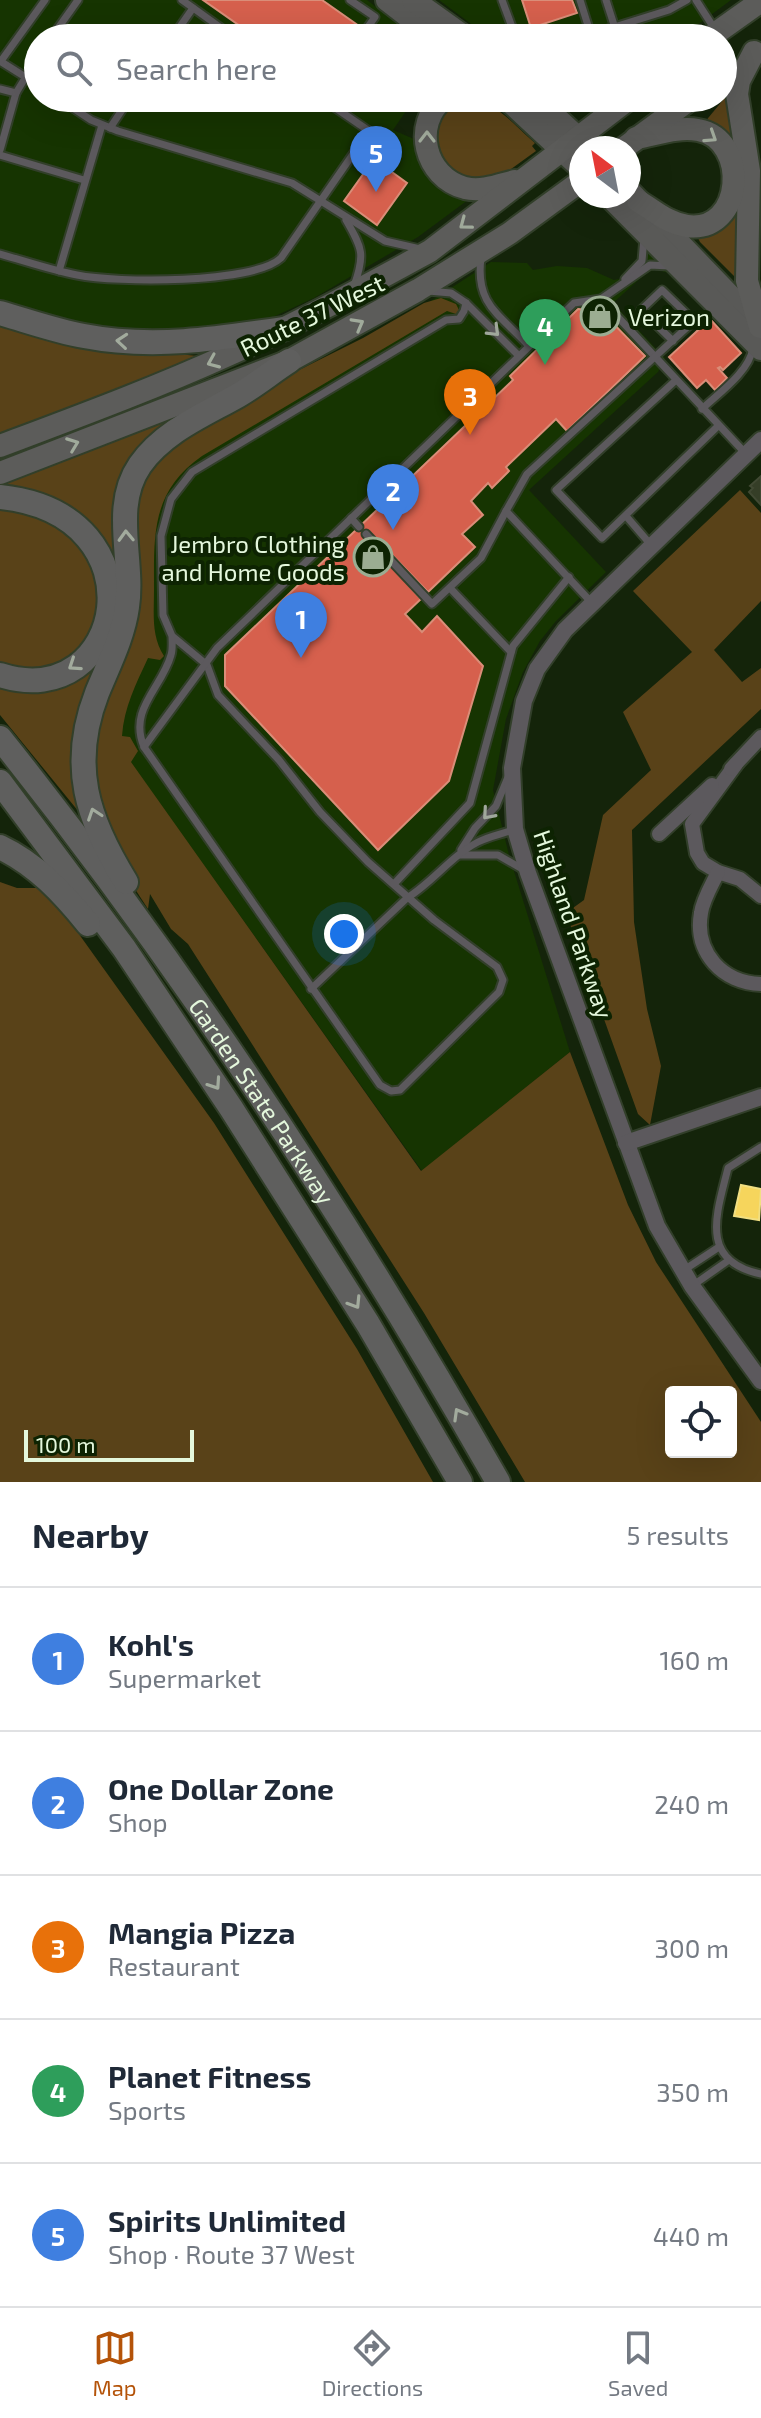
<!DOCTYPE html>
<html lang="en">
<head>
<meta charset="utf-8">
<style>
	body { margin:0; font-family:"Exo 2",sans-serif; background:#f6f6f7; color:#1f2937 }
	.controls { position:absolute; right:24px; bottom:24px; display:grid; overflow:hidden; border-radius:8px; box-shadow:0 8px 32px #0002 }
	.controls button { width:72px; height:72px; display:grid; place-items:center; padding:0; border:0; border-bottom:2px solid #e0e1e3; background:#fff; color:#1f2937; font:40px sans-serif }
	.compass { position:absolute; left:569px; top:136px; width:72px; height:72px; border-radius:50%; background:#fff; box-shadow:0 8px 32px #0002; rotate:328deg }
	.scale { position:absolute; left:24px; bottom:20px; width:170px; box-sizing:border-box; padding-left:8px; border:4px solid #e4f7dc; border-top:0; font-size:22px; line-height:28px; white-space:nowrap; color:#e4f7dc; -webkit-text-stroke:6px #0d2302; paint-order:stroke }
	.you { position:absolute; left:344px; top:934px; width:28px; height:28px; margin:-20px; border:6px solid #fff; border-radius:50%; background:#1a73e8; box-shadow:0 0 0 12px #1a73e833 }
	.badge { display:grid; place-items:center; width:52px; height:52px; border-radius:50%; background:#b45309; color:#fff; font-size:26px; font-weight:700 }
	.pin { position:absolute; translate:-50% -66px; filter:drop-shadow(0 2px 4px #0008) }
	.pin::after { content:''; position:absolute; top:42px; width:28px; height:24px; background:inherit; clip-path:polygon(0 0,100% 0,50% 100%) }
	.list { margin:0; padding:0; list-style:none }
	h2 { display:flex; justify-content:space-between; align-items:center; height:104px; margin:0; padding:0 32px; font-size:34px }
	h2 small { font-size:26px; font-weight:400; color:#747a83 }
	.list li { display:grid; grid-template-columns:52px 1fr auto; gap:24px; align-items:center; box-sizing:border-box; height:144px; padding:0 32px; border-top:2px solid #e0e1e3 }
	.list b { display:block; font-size:30px; white-space:nowrap }
	.list p { margin:0; font-size:26px; white-space:nowrap; color:#747a83 }
	.list em { font-size:26px; font-style:normal; color:#747a83 }
	.icon { flex:none; width:44px; height:44px; fill:none; stroke:currentColor; stroke-width:2; stroke-linecap:round; stroke-linejoin:round }
	.map { position:relative; flex:none; width:761px; height:1482px; overflow:hidden }
	.search { position:absolute; background:#fff; box-shadow:0 8px 32px #0002; left:24px; right:24px; top:24px; height:88px; display:flex; align-items:center; gap:20px; box-sizing:border-box; padding:0 28px; border-radius:44px; color:#747a83; font-size:30px }
	.sheet { height:824px; background:#fff }
	nav { display:flex; justify-content:space-around; align-items:center; box-sizing:border-box; height:112px; border-top:2px solid #e0e1e3; background:#fff; font-size:22px; color:#747a83 }
	nav a { display:grid; justify-items:center; gap:4px }
	nav .on { color:#b45309 }
	.map>svg:first-child { display:block }
	.built { fill:#163401 }
	.green { fill:#594218; fill-rule:evenodd }
	.homes { fill:#f6d55c; stroke:#f1df82; stroke-width:2 }
	.shops { fill:#d6604d; stroke:#da8d78; stroke-width:2 }
	.building { fill:#353e27; stroke:#414933; stroke-width:2 }
	.lines { fill:none; stroke-linecap:round; stroke-linejoin:round }
	.service-casing { stroke:#323f2a; stroke-width:11 }
	.minor-casing { stroke:#323f2a; stroke-width:18 }
	.tertiary-casing { stroke:#323f2a; stroke-width:20 }
	.primary-casing { stroke:#323f2a; stroke-width:26 }
	.trunk-casing { stroke:#323f2a; stroke-width:26 }
	.motorway-casing { stroke:#323f2a; stroke-width:28 }
	.service { stroke:#5c595d; stroke-width:7 }
	.minor { stroke:#5c595d; stroke-width:14 }
	.tertiary { stroke:#5c595d; stroke-width:16 }
	.primary { stroke:#595957; stroke-width:22 }
	.trunk { stroke:#5c5c5a; stroke-width:22 }
	.motorway { stroke:#5f5f5e; stroke-width:24 }
	.oneway { stroke:#a0aa9b }
	.oneway2 { stroke:#a0a89c }
	.oneway3 { stroke:#a2ab9d }
	.labels { text-anchor:middle; dominant-baseline:central; stroke-width:8; stroke-linejoin:round; paint-order:stroke }
	.street-label { font-size:24px; fill:#e4f7dc; stroke:#0d2302 }
	.poi-label { font-size:24px; fill:#e4f7dc; stroke:#0d2302; text-anchor:start }
</style>
</head>
<body>
<div class="map">
<svg width="761" height="1482" viewBox="0 0 761 1482">
	<rect width="100%" height="100%" fill="#14240a"/>
	<g class="built">
		<path d="M0 0H367L417 38H38V98H415L393 130 414 139 430 174 472 197 418 237 314 298 258 324 204 336 99 333 0 305Z"/>
		<path d="M439 0H731L680 38H490Z"/>
		<path d="M635 234 674 275 656 269 646 273 613 303 665 358 658 372 529 490 606 572 556 621 540 641 523 672 506 719 493 790 509 855 570 1052 422 1171 143 780 104 737 148 485 491 262 527 263 533 270 557 266 587 268 614 280 619 279 633 267 638 257 640 249Z"/>
	</g>
	<g class="green">
		<path d="M728 94 741 155 704 123Z"/>
		<path d="M453 98C495 98 505 117 535 143L532 146 536 151 507 172 481 182 446 171 431 129Z"/>
		<path d="M742 205 737 279 700 242 697 236Z"/>
		<path d="M441 298 456 304 459 310 456 314 447 311 202 456C151 492 154 534 154 590 154 613 151 636 164 656L160 660 148 658C136 684 124 707 122 736L130 737 138 751 131 762 421 1171 570 1052 628 1205 656 1262 761 1422V1482H525L424 1313 188 944 171 929 150 894 148 909 135 889 95 801 96 711 131 507 152 460 267 386 363 338 424 303ZM671 1392H731V1452H671Z"/>
		<path d="M0 320 147 351 198 356 159 374 0 433Z"/>
		<path d="M197 410 143 452 122 599 83 817 0 715V681L80 668 110 561 0 491V484Z"/>
		<path d="M740 490 761 513V601L714 650 742 682 761 668V709L632 830 634 922 647 1009 661 1066 650 1125 638 1114 566 913 584 900 603 815 651 770 623 712 692 652 633 591Z"/>
		<path d="M0 504 21 506 75 535 104 582 88 645 46 671 0 668Z"/>
		<path d="M0 882 17 888H46L214 1123 357 1349 433 1482H0Z"/>
	</g>
	<path class="homes" d="M741 1185 761 1189 759 1220 734 1216Z"/>
	<g class="shops">
		<path d="M203 0H322L359 26 351 38H257Z"/>
		<path d="M522 0H572L577 13 531 28Z"/>
		<path d="M374 159 407 183 377 225 344 201Z"/>
		<path d="M578 309 601 311 645 356 567 431 556 419 506 467 509 471 492 488 488 483 471 501 483 515 462 534 475 547 428 592 369 531 364 536 421 599 405 614 422 632 437 616 483 666 449 781 378 850 225 686V655L513 380 510 376Z"/>
		<path d="M710 319 741 353 723 370 720 367 718 368 727 378 715 390 706 380 697 388 669 357Z"/>
	</g>
	<path class="building" d="M761 476V505L749 492 753 488 750 486Z"/>
	<g class="lines">
		<g class="service-casing">
			<g id="service">
				<path d="M182 0 235 38"/>
				<path d="M350 0 375 17 360 38"/>
				<path d="M502 0 512 27 527 38"/>
				<path d="M580 0 591 35"/>
				<path d="M606 0 615 28"/>
				<path d="M696 0 714 28"/>
				<path d="M51 38 78 0"/>
				<path d="M172 38 193 8"/>
				<path d="M579 38 669 10 687 0"/>
				<path d="M0 61 38 85"/>
				<path d="M1 61 45 0"/>
				<path d="M0 89 16 93 0 150"/>
				<path d="M16 93 38 57"/>
				<path d="M58 98 91 120 118 131 292 183 385 241 420 249"/>
				<path d="M110 128 130 98"/>
				<path d="M0 155 84 180"/>
				<path d="M346 220C363 249 365 255 354 286"/>
				<path d="M0 254C25 261 51 270 77 275 116 283 253 284 281 258L369 131 321 98"/>
				<path d="M481 258C475 304 499 314 528 345"/>
				<path d="M59 271 102 125"/>
				<path d="M625 279 642 261 644 238"/>
				<path d="M428 291 451 293 466 303 518 355"/>
				<path d="M601 299 747 455"/>
				<path d="M675 381 556 490 602 538 718 426"/>
				<path d="M702 409C719 393 749 372 753 348"/>
				<path d="M626 516 651 545"/>
				<path d="M351 518 359 527"/>
				<path d="M366 534 432 604 481 558 506 511"/>
				<path d="M450 588 511 652"/>
				<path d="M592 603 506 511 527 474 694 321 662 290 641 310 673 341"/>
				<path d="M172 636C172 641 173 649 171 655 162 688 128 709 144 747L380 1085 391 1091 400 1090 499 992 503 980 497 967 434 920 368 862 320 812 279 760 218 695 207 665 172 636 163 615 161 536 171 499 192 472 446 320 459 319 464 311 466 303"/>
				<path d="M144 747 217 648 574 303 601 299 650 265 669 266"/>
				<path d="M461 850 475 828 496 806 508 777"/>
				<path d="M460 855H498L524 870"/>
				<path d="M394 884 470 803 513 646 569 577"/>
				<path d="M311 989 407 898C433 882 451 856 478 842 489 836 503 834 515 829"/>
				<path d="M761 1147 728 1168C717 1213 698 1261 761 1274"/>
				<path d="M684 1270 719 1247"/>
				<path d="M692 1286 729 1260"/>
			</g>
		</g>
		<g class="minor-casing">
			<g id="minor">
				<path d="M736 764 692 824 697 853 703 863 718 872 740 879 761 896"/>
				<path d="M731 769 761 737"/>
				<path d="M659 834 712 785"/>
				<path d="M718 872C712 885 703 899 701 913 694 953 723 983 761 984"/>
			</g>
		</g>
		<g class="tertiary-casing">
			<g id="tertiary">
				<path d="M761 440 565 630 537 669 524 701 512 768 515 829 528 873 657 1226 692 1286 761 1381"/>
				<path d="M626 1143 761 1097"/>
			</g>
		</g>
		<g class="primary-casing">
			<g id="primary">
				<path d="M387 0 436 38"/>
				<path d="M413 0 466 38"/>
				<path d="M506 98 581 168"/>
				<path d="M535 98 589 148"/>
				<path d="M629 191 761 328"/>
				<path d="M609 196 761 349"/>
			</g>
		</g>
		<g class="trunk-casing">
			<g id="trunk">
				<path d="M709 38 761 1"/>
				<path d="M754 52 739 81 737 94 749 171 747 281 760 327"/>
				<path d="M444 98C412 124 424 177 465 188 482 192 499 185 515 181"/>
				<path d="M636 138C655 135 678 126 698 130 750 139 744 234 687 226 667 223 654 210 638 201"/>
				<path d="M624 148 692 98"/>
				<path d="M0 446C77 417 153 389 228 355 297 324 364 287 430 251L630 98"/>
				<path d="M0 473 289 361 418 290 510 233 581 181"/>
			</g>
		</g>
		<g class="motorway-casing">
			<g id="motorway">
				<path d="M0 313C28 321 56 331 84 336 151 349 217 339 283 329"/>
				<path d="M0 497C165 514 126 715 0 675"/>
				<path id="s1" d="M0 738C187 972 350 1222 498 1482"/>
				<path d="M0 782 124 948 231 1108 368 1324 460 1482"/>
				<path d="M0 847C36 864 63 893 88 924"/>
				<path d="M126 882C87 819 69 765 97 693 108 666 123 637 127 607 134 560 111 507 140 465 164 431 204 415 239 395 256 385 272 372 289 361"/>
			</g>
		</g>
		<use href="#service" class="service"/>
		<use href="#minor" class="minor"/>
		<use href="#tertiary" class="tertiary"/>
		<use href="#primary" class="primary"/>
		<use href="#trunk" class="trunk"/>
		<use href="#motorway" class="motorway"/>
	</g>
	<defs><path id="oneway-chevron" d="M-2-3.5L2.5 0L-2 3.5" fill="none" stroke-width="1.6" stroke-linecap="round" stroke-linejoin="round" transform="scale(2)"/></defs>
	<g class="oneway">
		<use href="#oneway-chevron" transform="translate(427 137) rotate(-90)"/>
		<use href="#oneway-chevron" transform="translate(711 137) rotate(33)"/>
		<use href="#oneway-chevron" transform="translate(465 224) rotate(143)"/>
		<use href="#oneway-chevron" transform="translate(358 324) rotate(-29)"/>
		<use href="#oneway-chevron" transform="translate(213 362) rotate(157)"/>
		<use href="#oneway-chevron" transform="translate(73 444) rotate(-21)"/>
	</g>
	<g class="oneway2">
		<use href="#oneway-chevron" transform="translate(494 331) rotate(45)"/>
		<use href="#oneway-chevron" transform="translate(488 814) rotate(131)"/>
	</g>
	<g class="oneway3">
		<use href="#oneway-chevron" transform="translate(122 341) rotate(-175)"/>
		<use href="#oneway-chevron" transform="translate(126 536) rotate(-92)"/>
		<use href="#oneway-chevron" transform="translate(74 665) rotate(146)"/>
		<use href="#oneway-chevron" transform="translate(94 814) rotate(-109)"/>
		<use href="#oneway-chevron" transform="translate(215 1084) rotate(56)"/>
		<use href="#oneway-chevron" transform="translate(355 1303) rotate(58)"/>
		<use href="#oneway-chevron" transform="translate(459 1414) rotate(-120)"/>
	</g>
	<defs>
		<g id="shop-ring" transform="scale(2)"><circle r="9.5" fill="#0d2302" stroke="#9bad92" stroke-width="1.5"/><path d="M-5-2.5h2.3a2.7 3.5 0 0 1 5.4 0H5L5.5 6h-11ZM-1.5-2.5h3a1.5 2.3 0 0 0-3 0Z" fill="#9bad92"/></g>
	</defs>
	<g fill-rule="evenodd">
		<use href="#shop-ring" x="600" y="316"/>
		<use href="#shop-ring" x="373" y="557"/>
	</g>
	<g class="labels">
		<g class="street-label">
			<text transform="translate(312 315) rotate(-26)">Route 37 West</text>
			<text transform="translate(574 924) rotate(71)">Highland Parkway</text>
			<text stroke="none"><textPath href="#s1" startOffset="448">Garden State Parkway</textPath></text>
		</g>
		<g class="poi-label">
			<text x="628" y="316">Verizon</text>
			<text x="345" y="543" text-anchor="end">Jembro Clothing<tspan x="345" dy="28">and Home Goods</tspan></text>
		</g>
	</g>
</svg>
<div class="controls">
<button><svg class="icon" aria-label="locate" viewBox="0 0 24 24"><circle cx="12" cy="12" r="6"/><path d="M12 2v4M12 18v4M2 12h4M18 12h4"/></svg></button>
</div>
<svg class="compass" viewBox="-18 -18 36 36"><path d="M0-13l5 13h-10z" fill="#e53935"/><path d="M0 13l5-13h-10z" fill="#747a83"/></svg>
<div class="scale">100 m</div>
<div class="you"></div>
<div class="pin badge" style="left:301px;top:658px;background:#3f7fe0">1</div>
<div class="pin badge" style="left:393px;top:530px;background:#3f7fe0">2</div>
<div class="pin badge" style="left:470px;top:435px;background:#e8710a">3</div>
<div class="pin badge" style="left:545px;top:365px;background:#2e9e5b">4</div>
<div class="pin badge" style="left:376px;top:192px;background:#3f7fe0">5</div>
<div class="search"><svg class="icon" aria-label="search" viewBox="0 0 24 24"><circle cx="10" cy="10" r="6"/><path d="M15 15l6 6"/></svg>Search here</div>
</div>
<section class="sheet">
<h2>Nearby<small>5 results</small></h2>
<ul class="list">
<li><span class="badge" style="background:#3f7fe0">1</span><div><b>Kohl's</b><p>Supermarket</p></div><em>160 m</em></li>
<li><span class="badge" style="background:#3f7fe0">2</span><div><b>One Dollar Zone</b><p>Shop</p></div><em>240 m</em></li>
<li><span class="badge" style="background:#e8710a">3</span><div><b>Mangia Pizza</b><p>Restaurant</p></div><em>300 m</em></li>
<li><span class="badge" style="background:#2e9e5b">4</span><div><b>Planet Fitness</b><p>Sports</p></div><em>350 m</em></li>
<li><span class="badge" style="background:#3f7fe0">5</span><div><b>Spirits Unlimited</b><p>Shop · Route 37 West</p></div><em>440 m</em></li>
</ul>
</section>
<nav>
<a class="on"><svg class="icon" aria-label="map" viewBox="0 0 24 24"><path d="M3 6l6-2 6 2 6-2v14l-6 2-6-2-6 2zM9 4v14M15 6v14"/></svg>Map</a>
<a><svg class="icon" aria-label="directions" viewBox="0 0 24 24"><path d="M12 3l9 9-9 9-9-9zM9 14v-3h6M13 9l2 2-2 2"/></svg>Directions</a>
<a><svg class="icon" aria-label="saved" viewBox="0 0 24 24"><path d="M7 4h10v16l-5-4-5 4z"/></svg>Saved</a>
</nav>
</body>
</html>
